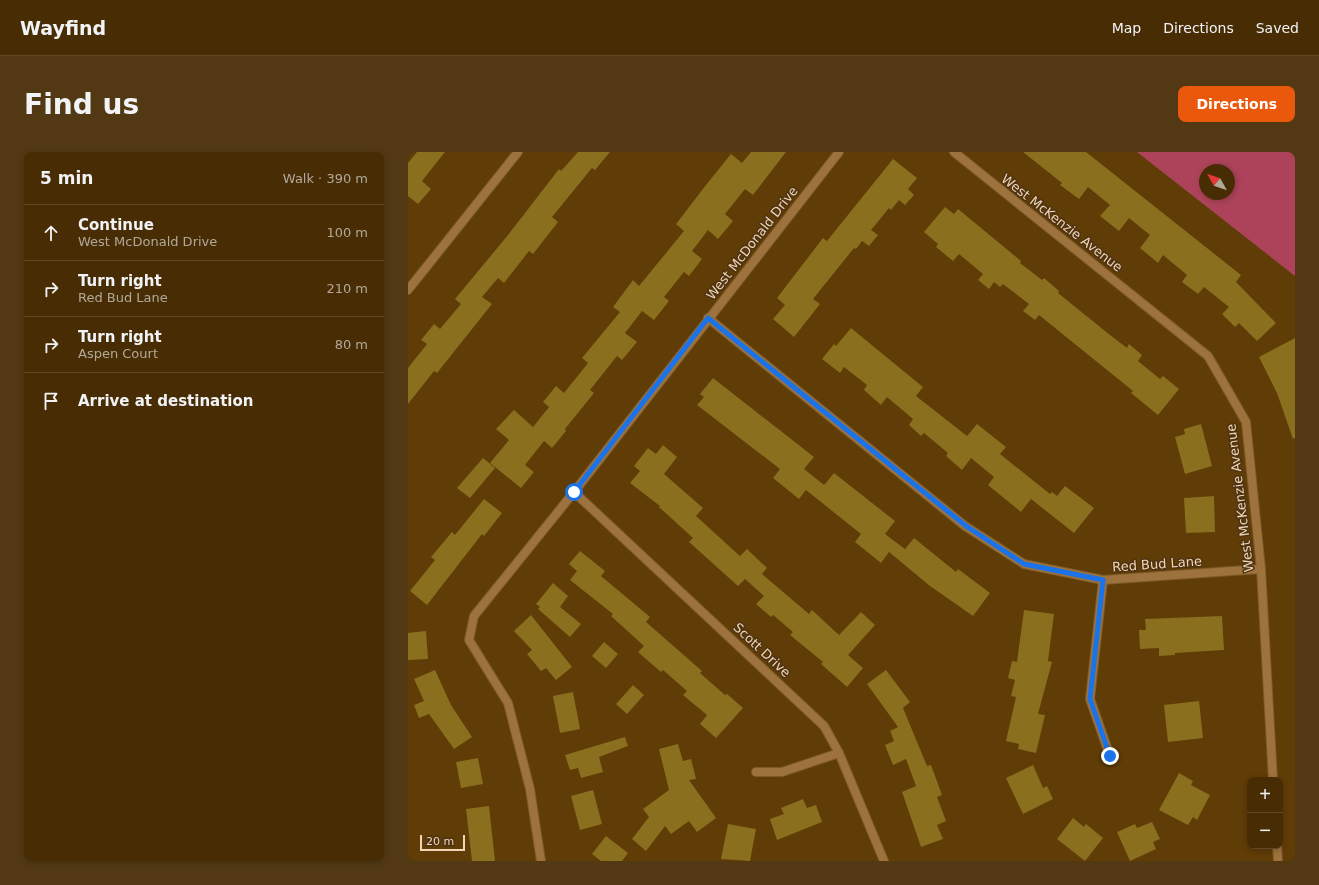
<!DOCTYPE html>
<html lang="en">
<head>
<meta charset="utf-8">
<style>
	body { margin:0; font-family:"DejaVu Sans",sans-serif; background:#523913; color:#f1f3f6 }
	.controls { position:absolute; right:12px; bottom:12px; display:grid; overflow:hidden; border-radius:8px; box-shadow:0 2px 6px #0003 }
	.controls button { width:36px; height:36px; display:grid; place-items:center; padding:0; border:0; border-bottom:1px solid #604926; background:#482d04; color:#f1f3f6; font:20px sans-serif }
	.compass { position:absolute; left:791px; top:12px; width:36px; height:36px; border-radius:50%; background:#482d04; box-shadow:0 2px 6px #0003; rotate:310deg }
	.scale { position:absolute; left:12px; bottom:10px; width:45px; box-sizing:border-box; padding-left:4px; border:2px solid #f0d5b7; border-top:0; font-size:11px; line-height:14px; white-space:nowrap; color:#f0d5b7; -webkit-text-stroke:3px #4e3413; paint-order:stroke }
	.stop { position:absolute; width:12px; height:12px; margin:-9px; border:3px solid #1a73e8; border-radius:50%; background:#fff }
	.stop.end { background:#1a73e8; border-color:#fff; box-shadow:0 1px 4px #0008 }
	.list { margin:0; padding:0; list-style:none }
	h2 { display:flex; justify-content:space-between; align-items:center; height:52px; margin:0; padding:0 16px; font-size:17px }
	h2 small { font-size:13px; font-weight:400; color:#b1a89a }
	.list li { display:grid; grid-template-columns:26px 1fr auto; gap:12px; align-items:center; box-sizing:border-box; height:56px; padding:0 16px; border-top:1px solid #604926 }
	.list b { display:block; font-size:15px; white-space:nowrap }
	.list p { margin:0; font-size:13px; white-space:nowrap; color:#b1a89a }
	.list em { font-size:13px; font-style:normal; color:#b1a89a }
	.icon { flex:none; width:22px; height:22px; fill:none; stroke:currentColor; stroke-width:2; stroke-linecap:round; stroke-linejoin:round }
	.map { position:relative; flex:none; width:887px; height:709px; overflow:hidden; border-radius:8px }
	header { display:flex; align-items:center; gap:24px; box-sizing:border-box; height:56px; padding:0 20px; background:#482d04; border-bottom:1px solid #604926 }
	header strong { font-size:19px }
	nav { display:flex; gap:22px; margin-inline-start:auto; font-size:14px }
	.intro { display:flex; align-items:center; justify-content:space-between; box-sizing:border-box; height:96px; padding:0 24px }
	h1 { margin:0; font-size:28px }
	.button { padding:10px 18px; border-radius:8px; background:#ea580c; color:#fff; font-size:14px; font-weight:700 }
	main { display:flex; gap:24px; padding:0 24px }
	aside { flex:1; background:#482d04; border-radius:8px; box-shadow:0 2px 6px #0003 }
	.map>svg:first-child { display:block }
	.forest { fill:#ad435a; fill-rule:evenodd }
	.building { fill:#896f1e }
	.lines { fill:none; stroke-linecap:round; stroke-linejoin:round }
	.minor-casing { stroke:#7d5b29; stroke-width:10 }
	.minor { stroke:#9e723c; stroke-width:8 }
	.route { stroke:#1a73e8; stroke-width:5 }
	.labels { text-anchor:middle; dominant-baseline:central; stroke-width:3; stroke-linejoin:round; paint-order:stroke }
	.street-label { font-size:13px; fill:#f0d5b7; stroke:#4e3413 }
</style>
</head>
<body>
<header>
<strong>Wayfind</strong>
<nav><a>Map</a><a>Directions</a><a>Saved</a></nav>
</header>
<div class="intro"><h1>Find us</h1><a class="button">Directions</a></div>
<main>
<aside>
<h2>5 min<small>Walk · 390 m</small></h2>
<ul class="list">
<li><svg class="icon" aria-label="ahead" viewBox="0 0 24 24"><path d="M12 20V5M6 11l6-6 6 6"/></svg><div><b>Continue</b><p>West McDonald Drive</p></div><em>100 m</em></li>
<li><svg class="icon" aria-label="right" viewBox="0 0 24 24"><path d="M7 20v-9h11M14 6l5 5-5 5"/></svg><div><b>Turn right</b><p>Red Bud Lane</p></div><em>210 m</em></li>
<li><svg class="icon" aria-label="right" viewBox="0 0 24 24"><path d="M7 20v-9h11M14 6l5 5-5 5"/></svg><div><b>Turn right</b><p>Aspen Court</p></div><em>80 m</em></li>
<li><svg class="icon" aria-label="arrive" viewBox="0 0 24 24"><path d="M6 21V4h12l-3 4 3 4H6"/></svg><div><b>Arrive at destination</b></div></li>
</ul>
</aside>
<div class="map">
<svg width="887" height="709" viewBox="0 0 887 709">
	<rect width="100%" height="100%" fill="#603c06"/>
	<path class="forest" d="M729 0H887V124ZM797 18H821V42H797Z"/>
	<g class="building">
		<path d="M9 0H37L14 29 23 37 10 52 0 44V11Z"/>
		<path d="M170 0H202L187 18 184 16 144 65 150 70 125 102 121 99 96 131 90 126 74 145 84 152 29 221 26 219 0 252V216L19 192 13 188 26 172 32 177 53 152 47 147 100 83 151 17 153 19Z"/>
		<path d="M343 0H378L345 43 337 37 317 62 325 69 310 87 300 78 284 99 294 107 281 124 276 120 256 145 261 149 246 168 234 159 217 181 229 190 214 208 209 204 182 238 186 241 157 277 158 279 144 296 136 289 117 313 126 320 113 336 82 311 101 288 88 277 106 258 125 275 141 255 135 250 148 234 156 241 180 211 174 206 212 160 205 155 225 128 231 134 276 79 268 72 298 33 323 2 334 11Z"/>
		<path d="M615 0H678L833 123 828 130 868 171 849 189 831 171 827 175 814 162 821 155 796 135 790 142 774 130 779 123 755 103 750 111 732 96 742 83 721 66 711 79 692 64 702 53 680 35 671 47 652 33 654 31Z"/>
		<path d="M485 7 509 26 500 37 506 43 497 53 491 48 483 58 481 56 463 78 470 83 461 94 454 89 448 97 446 96 405 147 412 152 386 185 365 167 377 153 369 146 415 86 419 89Z"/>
		<path d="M537 55 546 62 550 57 613 109 612 111 634 128 636 126 651 139 650 141 702 183 719 196 721 192 734 203 730 209 752 227 755 224 771 237 750 263 723 241 725 239 631 163 627 168 615 159 621 152 595 132 592 135 586 130 581 137 570 128 575 122 551 102 545 109 528 95 530 92 516 80Z"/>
		<path d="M443 176 515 235 508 244 559 284 569 272 598 295 592 302 642 342 644 340 649 344 657 334 686 356 666 381 623 347 613 360 580 333 586 325 563 306 554 318 538 304 540 301 516 281 513 284 501 273 505 267 479 245 473 253 456 238 459 233 436 215 432 221 414 207 426 192 428 194Z"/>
		<path d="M887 186V286L885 287 869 241 851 205Z"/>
		<path d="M305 226 406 305 396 317 416 333 426 321 487 369 477 382 497 397 506 386 548 420 550 417 582 441 565 464 522 434 481 400 473 411 447 390 453 382 398 338 391 347 365 326 372 317 289 253 296 245 292 242Z"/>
		<path d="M793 272 804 314 777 322 767 285 777 282 776 277Z"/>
		<path d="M255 293 269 305 256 322 295 356 288 364 332 404 339 397 359 416 354 422 401 462 404 458 431 483 453 460 467 473 440 503 455 516 439 535 413 512 415 510 382 483 385 480 365 463 363 465 348 452 356 444 337 427 330 434 281 390 285 386 251 355 252 354 222 331 232 319 226 314 240 296 248 302Z"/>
		<path d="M75 306 87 316 62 346 49 336Z"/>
		<path d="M806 344 807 380 778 381 776 346Z"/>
		<path d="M76 347 94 361 76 384 74 382 19 453 2 439 27 408 23 405 44 380 47 383Z"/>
		<path d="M172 399 197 419 193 424 242 465 238 470 294 519 292 521 317 543 319 542 335 556 308 586 292 572 299 563 275 543 279 539 255 518 253 520 230 500 236 494 203 464 205 462 162 428 169 419 161 412Z"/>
		<path d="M145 431 160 444 152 455 173 472 162 485 130 457 132 455 128 452Z"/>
		<path d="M616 458 646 462 640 509 644 510 630 562 637 563 628 601 610 597 611 592 598 589 608 545 603 544 607 528 600 526 604 509 609 510Z"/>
		<path d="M123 463 164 515 148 528 138 516 133 519 119 502 124 498 106 479Z"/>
		<path d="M814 464 816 498 767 501V503L751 504V496L732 497 731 478H738L737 467Z"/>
		<path d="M18 479 20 507 0 508V481Z"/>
		<path d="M196 490 210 502 198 516 184 504Z"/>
		<path d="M27 518 43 553 64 585 46 597 21 562 11 566 6 553 16 549 6 527Z"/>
		<path d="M478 518 502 550 495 556 519 614 523 613 534 643 529 645 538 669 529 673 535 687 513 695 494 640 508 634 498 607 485 613 477 593 486 589 482 579 490 575 459 532Z"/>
		<path d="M225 533 236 543 219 562 208 552Z"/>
		<path d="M165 540 172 577 152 581 145 544Z"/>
		<path d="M791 549 795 586 760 590 756 553Z"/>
		<path d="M217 585 220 594 191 605 195 620 173 626 170 616 162 618 157 603Z"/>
		<path d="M270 592 275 609 283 607 288 627 281 628 308 666 289 680 281 669 263 682 257 674 238 699 224 687 241 665 235 657 261 638 251 597Z"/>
		<path d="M70 606 75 632 53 636 48 610Z"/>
		<path d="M625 613 635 636 639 634 645 647 615 662 598 626Z"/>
		<path d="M771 621 785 629 783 633 802 643 789 668 785 665 780 673 751 658Z"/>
		<path d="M185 638 194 672 172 678 163 644Z"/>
		<path d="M395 647 399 656 408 653 414 670 369 688 362 667 376 662 373 656Z"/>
		<path d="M81 654 87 709H64L58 657Z"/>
		<path d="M665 666 676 675 678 672 695 686 677 709 649 687Z"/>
		<path d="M744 670 752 687 745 690 748 697 722 709 709 680 727 672 729 676Z"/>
		<path d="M320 672 348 677 342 709 313 707Z"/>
		<path d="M198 684 220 701 214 709H193L184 702Z"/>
	</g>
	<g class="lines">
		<g class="minor-casing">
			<g id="minor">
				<path d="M546 0 800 204 838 270 853 417 865 628"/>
				<path d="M0 138 110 0"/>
				<path d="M300 166 557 374 616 412 695 428 853 417"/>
				<path d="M166 340 416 574 431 601 476 709"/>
				<path d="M695 428 682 547 702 604"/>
				<path d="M348 620H374L431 601"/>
				<path d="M869 694 870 709"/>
				<path d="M133 709 122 637 100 551 61 488 66 464 166 340 431 0"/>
			</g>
		</g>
		<use href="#minor" class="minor"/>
	</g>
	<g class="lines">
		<path class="route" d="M166 340 300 166 558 374 616 412 695 428 682 547 702 604"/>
	</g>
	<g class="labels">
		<g class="street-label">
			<text transform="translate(654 71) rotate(38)">West McKenzie Avenue</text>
			<text transform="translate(344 91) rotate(-52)">West McDonald Drive</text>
			<text transform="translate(832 346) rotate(-97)">West McKenzie Avenue</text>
			<text transform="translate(749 412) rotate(-4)">Red Bud Lane</text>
			<text transform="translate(354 498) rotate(43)">Scott Drive</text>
		</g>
	</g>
</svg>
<div class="controls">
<button>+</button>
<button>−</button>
</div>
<svg class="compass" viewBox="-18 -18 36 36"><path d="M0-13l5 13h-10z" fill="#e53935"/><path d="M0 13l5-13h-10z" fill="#b1a89a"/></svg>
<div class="scale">20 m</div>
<div class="stop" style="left:166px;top:340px"></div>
<div class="stop end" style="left:702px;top:604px"></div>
</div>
</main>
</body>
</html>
